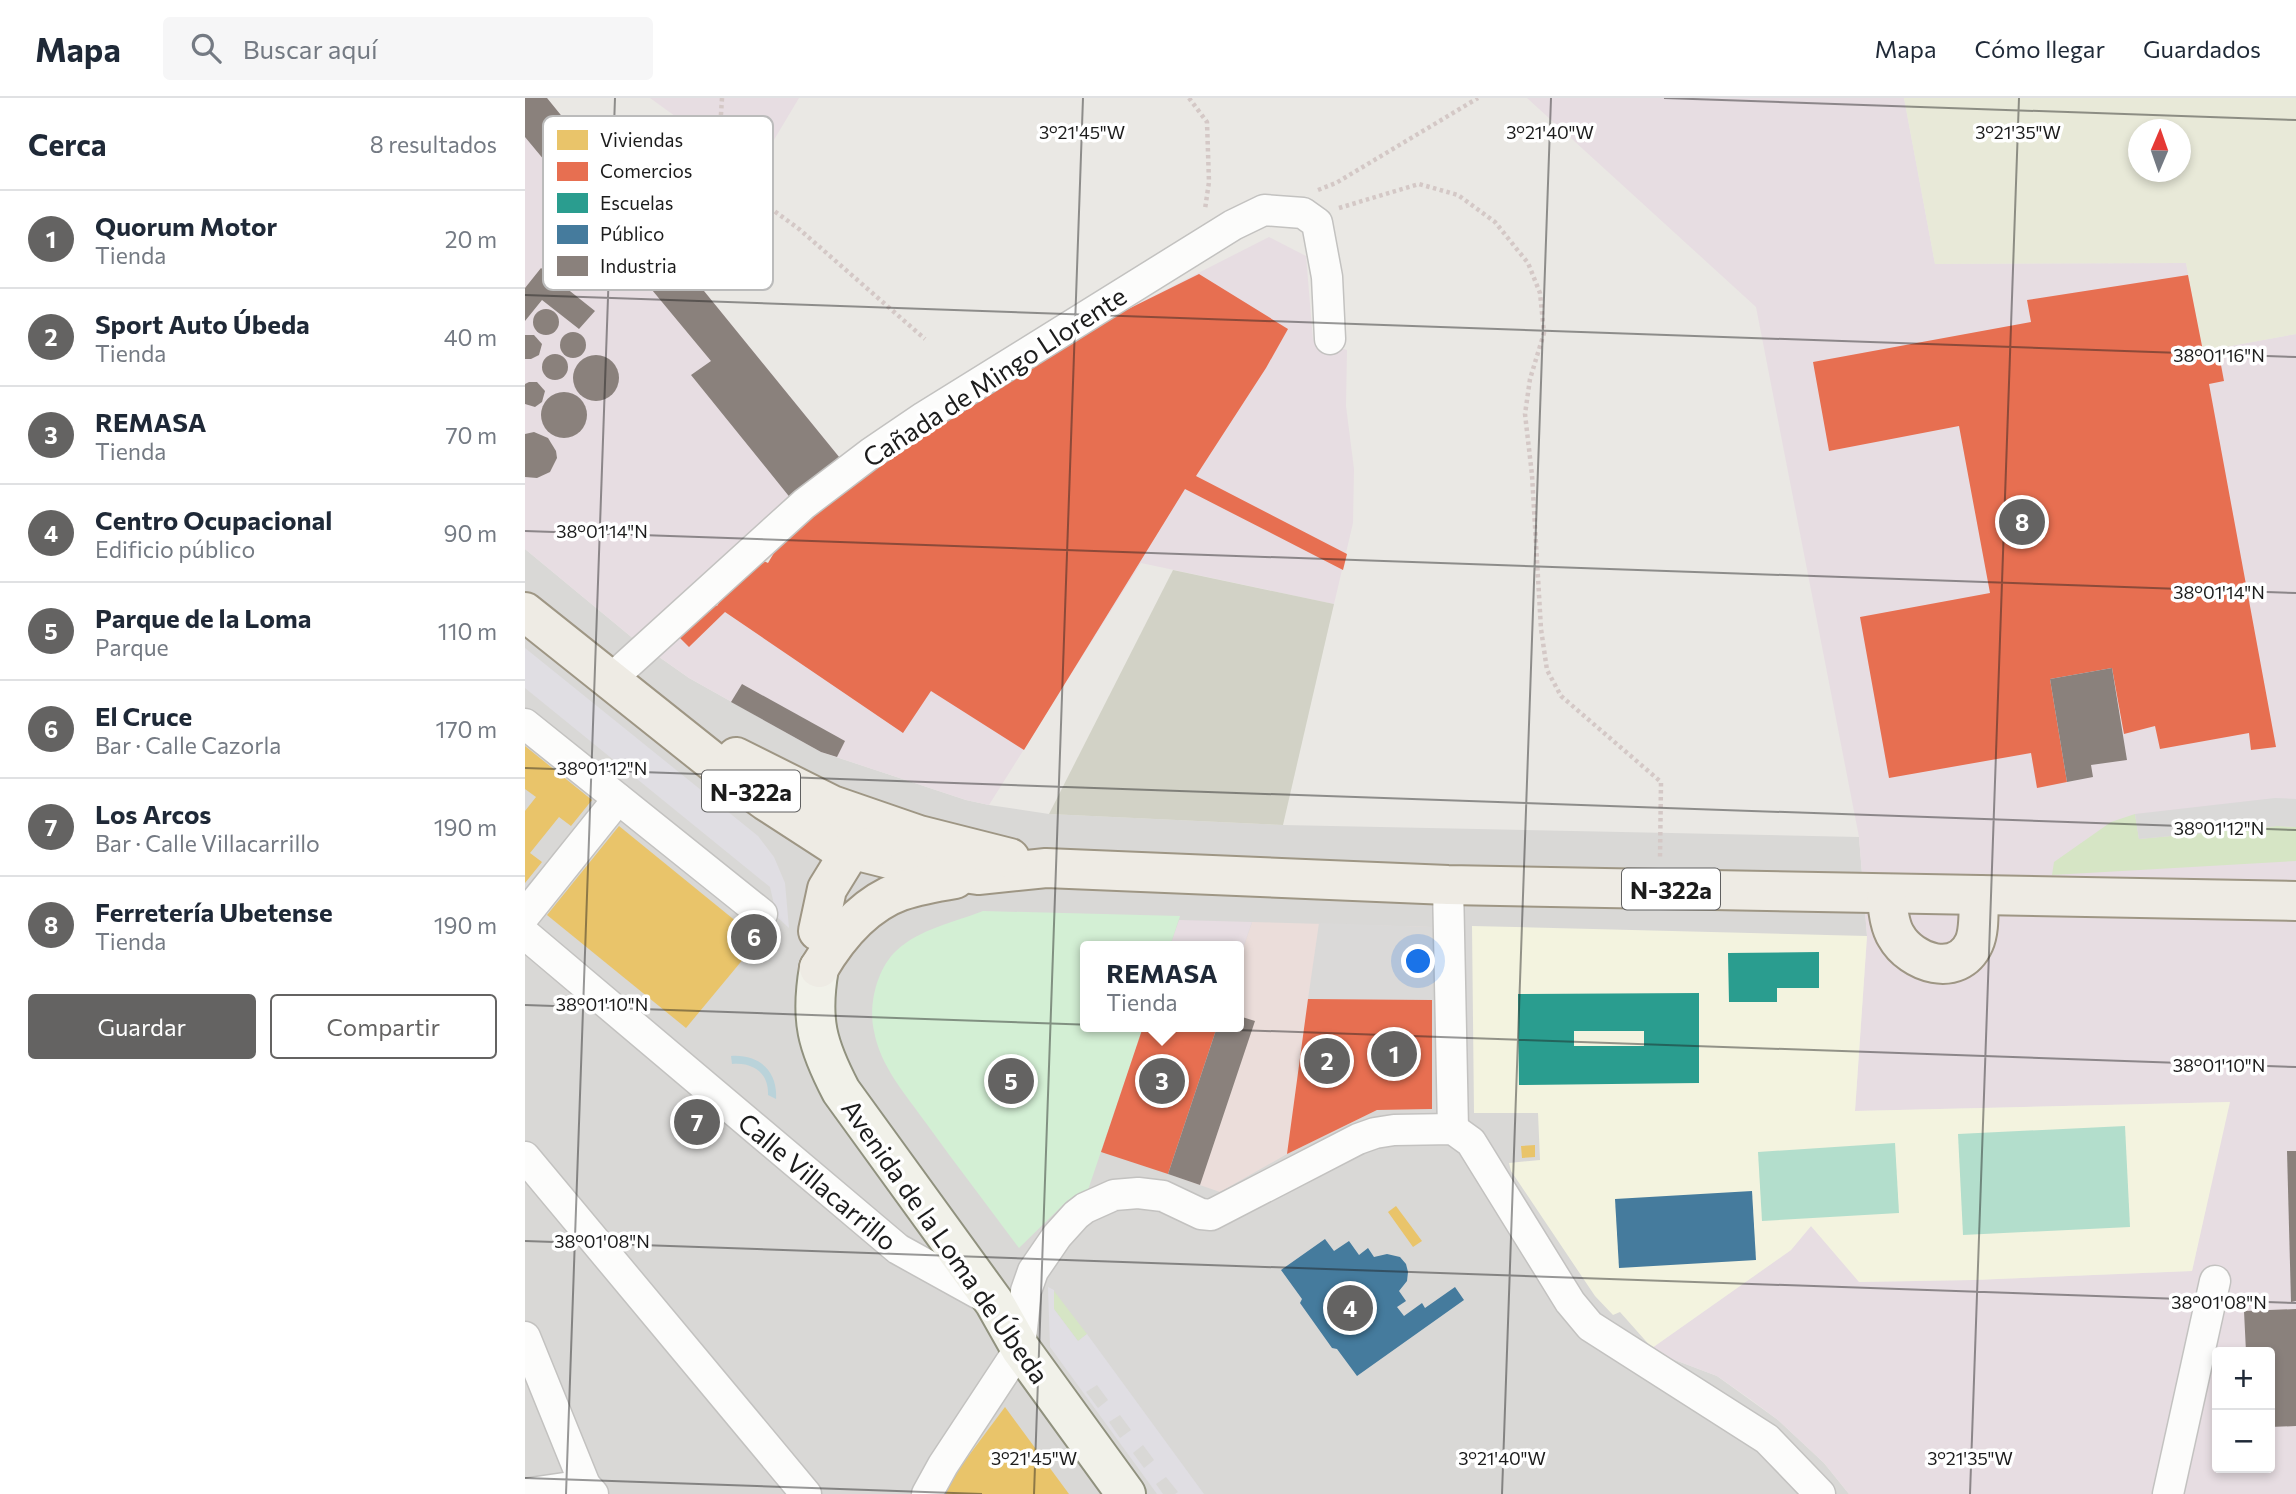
<!DOCTYPE html>
<html lang="es">
<head>
<meta charset="utf-8">
<style>
	body { margin:0; font-family:Commissioner,sans-serif; background:#f6f6f7; color:#1f2937 }
	.controls { position:absolute; right:21px; bottom:21px; display:grid; overflow:hidden; border-radius:7px; box-shadow:0 4px 10px #0003 }
	.controls button { width:63px; height:63px; display:grid; place-items:center; padding:0; border:0; border-bottom:2px solid #e0e1e3; background:#fff; color:#1f2937; font:35px sans-serif }
	.compass { position:absolute; left:1603px; top:21px; width:63px; height:63px; border-radius:50%; background:#fff; box-shadow:0 4px 10px #0003; rotate:2deg }
	.you { position:absolute; left:894px; top:864px; width:24px; height:24px; margin:-18px; border:5px solid #fff; border-radius:50%; background:#1a73e8; box-shadow:0 0 0 10px #1a73e833 }
	.badge { display:grid; place-items:center; width:46px; height:46px; border-radius:50%; background:#646362; color:#fff; font-size:23px; font-weight:700 }
	.pin { position:absolute; translate:-50% -50%; border:4px solid #fff; box-shadow:0 2px 7px #0006 }
	.popup { position:absolute; left:555px; top:843px; width:164px; height:91px; box-sizing:border-box; display:grid; place-content:center; border-radius:7px; background:#fff; filter:drop-shadow(0 2px 5px #0005); font-size:23px; white-space:nowrap; color:#747a83 }
	.popup b { font-size:26px; color:#1f2937 }
	.popup::after { content:''; position:absolute; left:50%; top:100%; margin-left:-14px; border:14px solid transparent; border-top-color:#fff }
	.list { margin:0; padding:0; list-style:none }
	h2 { display:flex; justify-content:space-between; align-items:center; height:91px; margin:0; padding:0 28px; font-size:30px }
	h2 small { font-size:23px; font-weight:400; color:#747a83 }
	.list li { display:grid; grid-template-columns:46px 1fr auto; gap:21px; align-items:center; box-sizing:border-box; height:98px; padding:0 28px; border-top:2px solid #e0e1e3 }
	.list b { display:block; font-size:26px; white-space:nowrap }
	.list p { margin:0; font-size:23px; white-space:nowrap; color:#747a83 }
	.list em { font-size:23px; font-style:normal; color:#747a83 }
	.actions { display:flex; gap:14px; padding:21px 28px }
	.actions a { flex:1; padding:16px 0; border:2px solid #646362; border-radius:7px; text-align:center; font-size:24px; color:#646362 }
	.actions .main { background:#646362; color:#fff }
	.icon { flex:none; width:38px; height:38px; fill:none; stroke:currentColor; stroke-width:2; stroke-linecap:round; stroke-linejoin:round }
	.map { position:relative; flex:none; width:1771px; height:1396px; overflow:hidden }
	header { display:flex; align-items:center; gap:42px; box-sizing:border-box; height:98px; padding:0 35px; background:#fff; border-bottom:2px solid #e0e1e3 }
	header strong { font-size:33px }
	nav { display:flex; gap:38px; margin-inline-start:auto; font-size:24px }
	.search { width:490px; height:63px; background:#f6f6f7; display:flex; align-items:center; gap:18px; box-sizing:border-box; padding:0 24px; border-radius:7px; color:#747a83; font-size:26px }
	main { display:flex }
	aside { flex:1; background:#fff }
	.map>svg:first-child { display:block }
	.residential { fill:#d9d8d6; fill-rule:evenodd }
	.commercial { fill:#ebddda }
	.industrial { fill:#e7dde2; fill-rule:evenodd }
	.education { fill:#f3f3df }
	.construction { fill:#d2d2c6 }
	.farmland { fill:#e8e9d8; fill-rule:evenodd }
	.grass { fill:#d6e5c5 }
	.park { fill:#d3efd4 }
	.pitch { fill:#b3decc }
	.parking { fill:#dad9d8 }
	.plaza { fill:#e0dee3; fill-rule:evenodd }
	.water { fill:#bad3da }
	.homes { fill:#e9c46a }
	.shops { fill:#e76f51 }
	.schools { fill:#2a9d8f; fill-rule:evenodd }
	.public { fill:#457b9d }
	.industry { fill:#8a817c }
	.lines { fill:none; stroke-linecap:round; stroke-linejoin:round }
	.minor-casing { stroke:#c3c2c0; stroke-width:33 }
	.secondary-casing { stroke:#90917e; stroke-width:42 }
	.primary-casing { stroke:#9e9684; stroke-width:42 }
	.path { stroke:#d4c8c6; stroke-width:4.5; stroke-dasharray:3.5 3.5; stroke-linecap:butt }
	.minor { stroke:#fcfcfb; stroke-width:30 }
	.secondary { stroke:#f1f1e9; stroke-width:38 }
	.primary { stroke:#eeebe4; stroke-width:38 }
	.ticks { fill:none; stroke:#1c1c1c; stroke-width:2; stroke-opacity:0.45 }
	.labels { text-anchor:middle; dominant-baseline:central; stroke-width:7; stroke-linejoin:round; paint-order:stroke }
	.shield { fill:#fff; stroke:#606060; stroke-width:2 }
	.shield-label { font-size:24px; font-weight:bold; fill:#1c1c1c }
	.street-label { font-size:26px; fill:#1c1c1c; stroke:#fff }
	.key { fill:#fff; stroke:#bbb; stroke-width:2 }
	.key-label { font-size:19px; fill:#1c1c1c }
	.ticks-label { font-size:18px; text-anchor:middle; fill:#1c1c1c; stroke:#fff; stroke-width:7; stroke-linejoin:round; paint-order:stroke }
</style>
</head>
<body>
<header>
<strong>Mapa</strong>
<div class="search"><svg class="icon" aria-label="search" viewBox="0 0 24 24"><circle cx="10" cy="10" r="6"/><path d="M15 15l6 6"/></svg>Buscar aquí</div>
<nav><a>Mapa</a><a>Cómo llegar</a><a>Guardados</a></nav>
</header>
<main>
<aside>
<h2>Cerca<small>8 resultados</small></h2>
<ul class="list">
<li><span class="badge">1</span><div><b>Quorum Motor</b><p>Tienda</p></div><em>20 m</em></li>
<li><span class="badge">2</span><div><b>Sport Auto Úbeda</b><p>Tienda</p></div><em>40 m</em></li>
<li><span class="badge">3</span><div><b>REMASA</b><p>Tienda</p></div><em>70 m</em></li>
<li><span class="badge">4</span><div><b>Centro Ocupacional</b><p>Edificio público</p></div><em>90 m</em></li>
<li><span class="badge">5</span><div><b>Parque de la Loma</b><p>Parque</p></div><em>110 m</em></li>
<li><span class="badge">6</span><div><b>El Cruce</b><p>Bar · Calle Cazorla</p></div><em>170 m</em></li>
<li><span class="badge">7</span><div><b>Los Arcos</b><p>Bar · Calle Villacarrillo</p></div><em>190 m</em></li>
<li><span class="badge">8</span><div><b>Ferretería Ubetense</b><p>Tienda</p></div><em>190 m</em></li>
</ul>
<div class="actions"><a class="main">Guardar</a><a>Compartir</a></div>
</aside>
<div class="map">
<svg width="1771" height="1396" viewBox="0 0 1771 1396">
	<rect width="100%" height="100%" fill="#eae8e4"/>
	<path class="residential" d="M0 451 110 542 164 580 296 654 441 702 464 707 524 716 758 727 1334 739 1342 838 1127 1249 1142 1259 1192 1278 1253 1322 1299 1365 1324 1396H0ZM560 848H714V929H560Z"/>
	<path class="commercial" d="M727 824 907 829V1011L852 1012 762 1056 695 1094 643 1076 692 929H714V862Z"/>
	<g class="industrial">
		<path d="M0 0H22L319 365 110 542 0 451Z"/>
		<path d="M125 0H274L229 75Z"/>
		<path d="M1002 0H1379L1410 166 1661 165 1678 253 1771 236V1396H1324L1299 1365 1253 1322 1225 1301 1192 1278 1142 1259 1127 1250 1266 1152 1286 1128 1335 1184 1448 1182 1667 1173 1704 1004 1330 1013 1342 838 1334 739 1231 209ZM1692 1254H1745V1370H1692Z"/>
		<path d="M744 139 781 158 788 242 822 252 821 308 829 371 828 425 809 506 616 465 464 707 441 702 296 654 164 580 130 556 184 504 192 507 216 470 232 460 243 465 259 438 571 227Z"/>
		<path d="M654 822 727 824 714 862V848H645Z"/>
	</g>
	<path class="education" d="M947 828 1342 838 1330 1013 1705 1004 1667 1173 1448 1182 1334 1184 1286 1128 1266 1152 1127 1250 1095 1214 1088 1217 1070 1198 986 1073 984 1065 1015 1062 1013 1015H949Z"/>
	<path class="construction" d="M648 472 809 506 758 727 524 716Z"/>
	<path class="farmland" d="M1379 0H1771V236L1678 253 1661 165 1410 166ZM1614 32H1656V74H1614Z"/>
	<g class="grass">
		<path d="M1610 716 1614 741 1752 728 1771 729V763L1527 777 1529 764 1586 724Z"/>
		<path d="M529 1193 562 1236 553 1243 529 1211Z"/>
	</g>
	<path class="park" d="M458 813 655 818 645 848H560V929H618L563 1092 543 1102 494 1150C463 1108 431 1067 401 1025 381 997 355 968 349 933 343 907 352 871 371 853 394 831 430 824 458 813Z"/>
	<g class="pitch">
		<path d="M1600 1028 1605 1129 1438 1137 1433 1036Z"/>
		<path d="M1370 1045 1374 1115 1237 1123 1233 1054Z"/>
	</g>
	<g class="parking">
		<path d="M1750 700 1771 701V729L1752 728 1614 741 1610 716Z"/>
		<path d="M794 825 907 829V902L783 901Z"/>
	</g>
	<g class="plaza">
		<path d="M0 550 233 738 249 759 260 785 264 830 252 819 245 789 0 590Z"/>
		<path d="M523 1189 529 1192V1211L553 1243 562 1236 679 1396H650L653 1394 641 1379 631 1386 638 1396H632L525 1249ZM572 1287 583 1302 573 1310 561 1294ZM595 1317 606 1332 595 1340 584 1324ZM618 1347 629 1362 619 1370 608 1355Z"/>
	</g>
	<path class="water" d="M206 958C234 956 253 973 251 1001L243 997C244 975 228 964 207 966Z"/>
	<g class="homes">
		<path d="M0 648 67 702 46 728 34 719 5 755 17 764 0 785V713L11 699 0 691Z"/>
		<path d="M94 728 234 842 161 930 22 817Z"/>
		<path d="M1010 1047V1059L997 1060 996 1048Z"/>
		<path d="M871 1108 897 1143 888 1149 863 1114Z"/>
		<path d="M480 1309 544 1396H420L430 1376Z"/>
	</g>
	<g class="shops">
		<path d="M674 176 763 231 741 270 671 378 822 456 818 472 660 391 499 652 406 593 378 635 200 514 164 549 151 536 184 504 192 508 216 470 232 460 243 465 259 438 395 336 571 227Z"/>
		<path d="M1663 177 1678 253 1693 251 1699 283 1684 286 1751 649 1726 652 1724 635 1635 651 1630 628 1599 636 1587 570 1525 581 1542 684 1512 690 1506 655 1364 680 1335 519 1465 495 1434 328 1304 353 1288 264 1506 224 1502 202Z"/>
		<path d="M783 901 907 902V1011L852 1012 762 1056Z"/>
		<path d="M618 929H692L643 1076 576 1054Z"/>
	</g>
	<g class="schools">
		<path d="M1294 854V890H1252V904H1204L1203 855Z"/>
		<path d="M1174 895V985L994 987 993 896ZM1049 933H1119V948H1049Z"/>
	</g>
	<g class="public">
		<path d="M1227 1093 1231 1162 1094 1170 1090 1101Z"/>
		<path d="M800 1141 809 1153 824 1143 834 1157 843 1150 849 1159 862 1156 875 1159 881 1166 883 1174 882 1183 874 1193 881 1203 872 1209 879 1218 897 1205 900 1210 930 1189 939 1202 832 1278 812 1251 807 1250 775 1205 777 1201 756 1172Z"/>
	</g>
	<g class="industry">
		<path d="M0 0H22L319 365 267 402 166 277 186 263 0 39Z"/>
		<path d="M16 170 70 213 54 231 17 202 0 223V190Z"/>
		<circle cx="21" cy="224" r="13"/>
		<circle cx="48" cy="247" r="13"/>
		<path d="M0 237H9L17 246 14 257 6 261H0Z"/>
		<circle cx="30" cy="269" r="13"/>
		<circle cx="71" cy="280" r="23"/>
		<path d="M4 284H12L20 293 17 304 10 309 0 306V286Z"/>
		<circle cx="39" cy="317" r="23"/>
		<path d="M9 334 23 340 31 353 32 360 25 374 12 380 0 379V336Z"/>
		<path d="M1587 570 1602 662 1566 667 1568 679 1542 684 1525 581Z"/>
		<path d="M217 586 320 643 312 659 296 654 206 604Z"/>
		<path d="M714 918 730 923 675 1087 643 1076 692 929H714Z"/>
		<path d="M1762 1053H1771V1203L1766 1204Z"/>
		<path d="M1771 1211V1328L1745 1329V1254H1721L1719 1213Z"/>
	</g>
	<g class="lines">
		<g class="minor-casing">
			<g id="minor">
				<path d="M85 582 279 406 346 355 399 319 708 127 739 112 778 115 792 125 802 179 805 241"/>
				<path d="M0 626 237 816"/>
				<path d="M923 787 928 1031"/>
				<path d="M0 817 93 701"/>
				<path d="M0 836 373 1151 465 1202"/>
				<path d="M0 1059 281 1396"/>
				<path d="M0 1239 60 1387 68 1396"/>
				<path d="M0 1396 60 1387"/>
				<path d="M402 1396 418 1367 495 1250 501 1193 508 1173 532 1138 551 1117 560 1110 589 1097 613 1095 638 1098 676 1116 686 1117 833 1041 850 1035 869 1032 928 1031 946 1044 1045 1204 1065 1228 1242 1341 1295 1396"/>
				<path d="M1643 1396 1690 1183"/>
			</g>
		</g>
		<g class="secondary-casing">
			<path id="secondary" d="M294 870C285 922 292 947 316 993L469 1204 495 1250 601 1396"/>
		</g>
		<g class="primary-casing">
			<g id="primary">
				<path d="M0 514 202 675 241 703 309 747 396 769 453 777 521 770 923 787 1771 803"/>
				<path d="M211 659 307 707 394 737 485 760"/>
				<path d="M1361 796C1363 809 1364 827 1371 838 1386 865 1433 881 1449 845 1455 832 1453 812 1454 797"/>
				<path d="M293 833 302 791 326 752 350 748"/>
				<path d="M294 870C313 838 340 806 376 793 394 787 412 784 430 781"/>
			</g>
		</g>
		<g class="path">
			<path d="M197 0 195 32 206 64 230 99 274 131 400 241"/>
			<path d="M664 0 682 24 684 84 680 111"/>
			<path d="M793 92 811 85 953 0"/>
			<path d="M814 110 894 86 933 97 970 124 1003 165 1015 195 1019 235 1005 281 1000 316 1007 377 1016 531 1022 572 1036 598 1136 684 1135 760"/>
		</g>
		<use href="#minor" class="minor"/>
		<use href="#secondary" class="secondary"/>
		<use href="#primary" class="primary"/>
	</g>
	<path class="ticks" d="M1139 0 1771 22M0 197 1771 259M0 433 1771 495M0 670 1771 732M0 907 1771 969M0 1143 1771 1205M0 1380 457 1396M41 1396 90 0M509 1396 558 0M977 1396 1026 0M1445 1396 1494 0"/>
	<g class="labels">
		<g class="shield">
			<rect x="177" y="672.5" width="98" height="41" rx="5"/>
			<rect x="1097" y="770.5" width="98" height="41" rx="5"/>
		</g>
		<g class="shield-label">
			<text x="226" y="693">N-322a</text>
			<text x="1146" y="791">N-322a</text>
		</g>
		<g class="street-label">
			<text transform="translate(469 278) rotate(-33)">Cañada de Mingo Llorente</text>
			<text transform="translate(293 1083) rotate(40)">Calle Villacarrillo</text>
			<text transform="translate(421 1143) rotate(55)">Avenida de la Loma de Úbeda</text>
		</g>
	</g>
	<rect x="18" y="18" width="230" height="174" rx="10" class="key"/>
	<rect x="32" y="32" width="31" height="20" fill="#e9c46a"/>
	<rect x="32" y="64" width="31" height="19" fill="#e76f51"/>
	<rect x="32" y="95" width="31" height="20" fill="#2a9d8f"/>
	<rect x="32" y="127" width="31" height="19" fill="#457b9d"/>
	<rect x="32" y="158" width="31" height="20" fill="#8a817c"/>
	<g class="key-label">
		<text x="75" y="49">Viviendas</text>
		<text x="75" y="80">Comercios</text>
		<text x="75" y="112">Escuelas</text>
		<text x="75" y="143">Público</text>
		<text x="75" y="175">Industria</text>
	</g>
	<g class="ticks-label">
		<text x="557" y="41">3°21'45"W</text>
		<text x="1025" y="41">3°21'40"W</text>
		<text x="1493" y="41">3°21'35"W</text>
		<text x="1694" y="264">38°01'16"N</text>
		<text x="77" y="440">38°01'14"N</text>
		<text x="1694" y="501">38°01'14"N</text>
		<text x="77" y="677">38°01'12"N</text>
		<text x="1694" y="737">38°01'12"N</text>
		<text x="77" y="913">38°01'10"N</text>
		<text x="1694" y="974">38°01'10"N</text>
		<text x="77" y="1150">38°01'08"N</text>
		<text x="1694" y="1211">38°01'08"N</text>
		<text x="509" y="1367">3°21'45"W</text>
		<text x="977" y="1367">3°21'40"W</text>
		<text x="1445" y="1367">3°21'35"W</text>
	</g>
</svg>
<div class="controls">
<button>+</button>
<button>−</button>
</div>
<svg class="compass" viewBox="-18 -18 36 36"><path d="M0-13l5 13h-10z" fill="#e53935"/><path d="M0 13l5-13h-10z" fill="#747a83"/></svg>
<div class="you"></div>
<div class="pin badge" style="left:869px;top:956px">1</div>
<div class="pin badge" style="left:802px;top:963px">2</div>
<div class="pin badge" style="left:637px;top:983px">3</div>
<div class="popup"><b>REMASA</b>Tienda</div>
<div class="pin badge" style="left:825px;top:1210px">4</div>
<div class="pin badge" style="left:486px;top:983px">5</div>
<div class="pin badge" style="left:229px;top:839px">6</div>
<div class="pin badge" style="left:172px;top:1024px">7</div>
<div class="pin badge" style="left:1497px;top:424px">8</div>
</div>
</main>
</body>
</html>
